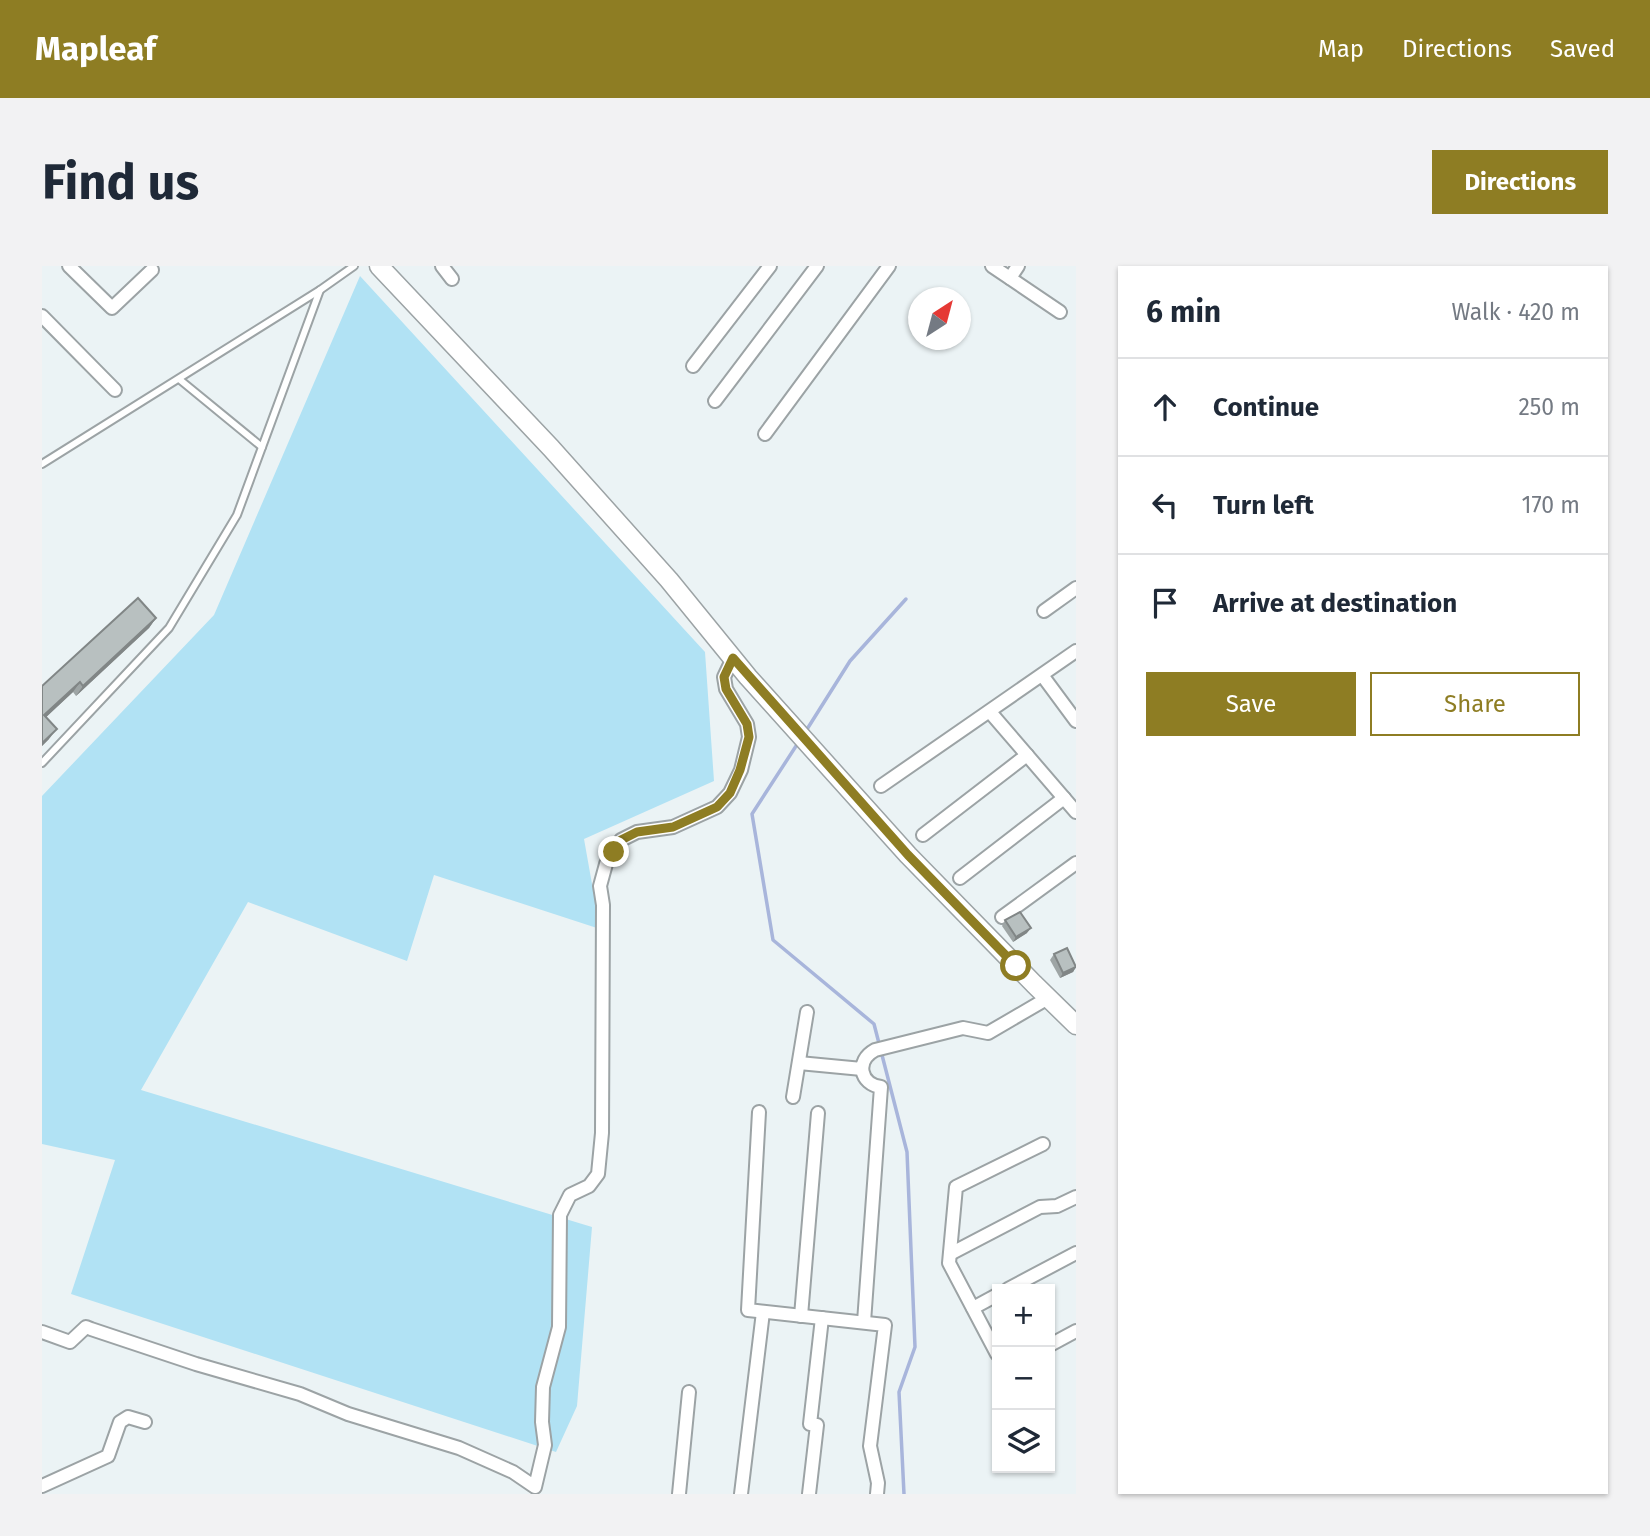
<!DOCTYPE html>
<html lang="en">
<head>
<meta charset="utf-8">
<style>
	body { margin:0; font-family:"Fira Sans",sans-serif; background:#f2f2f3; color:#1f2937 }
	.controls { position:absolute; right:21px; bottom:21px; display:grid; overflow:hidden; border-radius:0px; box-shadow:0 2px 5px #0004 }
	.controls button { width:63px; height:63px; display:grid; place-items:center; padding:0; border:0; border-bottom:2px solid #e0e1e3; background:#fff; color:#1f2937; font:35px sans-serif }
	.compass { position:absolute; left:866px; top:21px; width:63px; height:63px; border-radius:50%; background:#fff; box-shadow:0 2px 5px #0004; rotate:36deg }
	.stop { position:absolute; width:21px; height:21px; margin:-16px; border:5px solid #8e7d23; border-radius:50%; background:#fff }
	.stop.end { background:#8e7d23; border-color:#fff; box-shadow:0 2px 7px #0008 }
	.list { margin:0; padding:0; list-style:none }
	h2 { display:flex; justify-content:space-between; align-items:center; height:91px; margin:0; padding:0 28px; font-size:30px }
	h2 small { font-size:23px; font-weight:400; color:#747a83 }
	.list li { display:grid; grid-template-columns:46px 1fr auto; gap:21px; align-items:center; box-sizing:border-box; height:98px; padding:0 28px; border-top:2px solid #e0e1e3 }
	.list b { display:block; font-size:26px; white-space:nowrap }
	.list em { font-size:23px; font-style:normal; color:#747a83 }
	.actions { display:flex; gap:14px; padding:21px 28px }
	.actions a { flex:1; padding:16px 0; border:2px solid #8e7d23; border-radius:0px; text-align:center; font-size:24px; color:#8e7d23 }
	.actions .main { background:#8e7d23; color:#fff }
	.icon { flex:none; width:38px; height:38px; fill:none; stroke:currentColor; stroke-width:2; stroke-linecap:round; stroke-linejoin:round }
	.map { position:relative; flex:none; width:1034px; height:1228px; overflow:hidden; border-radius:0px }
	header { display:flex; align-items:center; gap:42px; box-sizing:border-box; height:98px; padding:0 35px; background:#8e7d23; color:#fff }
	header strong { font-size:33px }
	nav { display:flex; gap:38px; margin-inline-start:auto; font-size:24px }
	.intro { display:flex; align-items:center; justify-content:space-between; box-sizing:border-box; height:168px; padding:0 42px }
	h1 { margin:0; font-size:49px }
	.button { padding:18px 32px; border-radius:0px; background:#8e7d23; color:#fff; font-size:24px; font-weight:700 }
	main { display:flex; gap:42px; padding:0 42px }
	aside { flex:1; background:#fff; border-radius:0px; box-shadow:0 2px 5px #0004 }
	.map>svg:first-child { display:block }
	.green { fill:#b1e2f4 }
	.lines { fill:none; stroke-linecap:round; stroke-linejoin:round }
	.stream { stroke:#a8b5db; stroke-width:3.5 }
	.lane-casing { stroke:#9ca3a5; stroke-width:10 }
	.street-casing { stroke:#9ca3a5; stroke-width:16 }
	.secondary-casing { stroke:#9ca3a5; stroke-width:21 }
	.lane { stroke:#fff; stroke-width:6 }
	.street { stroke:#fff; stroke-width:12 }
	.secondary { stroke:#fff; stroke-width:18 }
	.wall { fill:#9ea5a5 }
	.shaded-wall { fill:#818686 }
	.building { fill:#b8c0c0; stroke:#818686; stroke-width:2 }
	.route { stroke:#8e7d23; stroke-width:9 }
</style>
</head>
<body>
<header>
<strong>Mapleaf</strong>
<nav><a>Map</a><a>Directions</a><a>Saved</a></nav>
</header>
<div class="intro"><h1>Find us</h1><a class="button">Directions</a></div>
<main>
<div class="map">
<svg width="1034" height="1228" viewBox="0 0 1034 1228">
	<rect width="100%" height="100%" fill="#ebf3f5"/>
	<path class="green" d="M318 10 663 386 672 515 542 573 558 663 392 609 365 695 206 636 99 824 550 961 535 1140 514 1186 29 1028 73 894 0 878V530L172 349Z"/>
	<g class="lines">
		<g class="stream">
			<path d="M762 468 808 395 864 333"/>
			<path d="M756 477 710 548 731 674 832 758 865 886 873 1081 857 1126 862 1228"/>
		</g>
		<g class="lane-casing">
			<g id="lane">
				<path d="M137 113 220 181"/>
				<path d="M0 198 278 24 312 0"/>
				<path d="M0 497 127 362 195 249 278 24"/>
			</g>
		</g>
		<g class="street-casing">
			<g id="street">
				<path d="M27 0 70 42 110 4"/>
				<path d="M400 0 410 13"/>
				<path d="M950 0 1018 46"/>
				<path d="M968 12 976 0"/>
				<path d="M0 50 73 124"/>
				<path d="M651 100 728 0"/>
				<path d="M673 135 775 0"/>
				<path d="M723 168 847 0"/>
				<path d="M1002 345 1034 322"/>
				<path d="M1000 409 1034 455"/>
				<path d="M948 446 1034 546"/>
				<path d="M839 520 1034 385"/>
				<path d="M881 569 985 489"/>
				<path d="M918 612 1022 532"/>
				<path d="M960 651 1034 597"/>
				<path d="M757 797 820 803"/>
				<path d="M751 831 765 746"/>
				<path d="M717 846 706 1044 843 1059 828 1180 836 1217 835 1228"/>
				<path d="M908 988 998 941 1015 940 1034 931"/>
				<path d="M966 1023 1034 987"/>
				<path d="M931 1042 955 1029"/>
				<path d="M759 1050 776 847"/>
				<path d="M822 1056 839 821C818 818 813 795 833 784L921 762 946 767 1006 732"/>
				<path d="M0 1066 28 1076 44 1061 49 1063 154 1098 258 1128 306 1148 417 1182 471 1206 493 1221 503 1179 500 1156 501 1121 517 1061 518 949 528 929 547 920 556 908 560 867 561 639 558 620 564 598 579 574 595 566 631 561 675 541 688 527 699 504 707 471 705 458 684 423 682 411 691 392"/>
				<path d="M1008 1079 1034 1065"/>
				<path d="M955 1088 907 997 914 921 1001 878"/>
				<path d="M0 1220 66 1190 78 1156 86 1151 103 1156"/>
				<path d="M637 1228 647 1126"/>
				<path d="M699 1228 721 1046"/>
				<path d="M767 1228 775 1159 768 1158 780 1052"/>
			</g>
		</g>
		<g class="secondary-casing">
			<path id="secondary" d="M337 0 509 182 627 314 706 411 866 589 992 718 1034 759"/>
		</g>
		<use href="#lane" class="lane"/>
		<use href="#street" class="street"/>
		<use href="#secondary" class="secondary"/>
	</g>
	<g class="wall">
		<path d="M114 352 107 362 34 430 31 426 4 451 7 473 0 480V420Z"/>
		<path d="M963 654 985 667 971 676 960 660Z"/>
		<path d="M1012 688 1034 701 1031 706 1018 712 1008 694Z"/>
	</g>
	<g class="shaded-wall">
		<path d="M114 352 107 362 34 430 41 420Z"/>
		<path d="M38 416 31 426 0 455 2 449Z"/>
		<path d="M15 463 7 473 0 480V477Z"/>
		<path d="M989 662 985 667 971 676 974 671Z"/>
		<path d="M1034 701 1031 706 1018 712 1021 707Z"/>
	</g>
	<g class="building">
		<path d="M96 332 114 352 41 420 38 416 2 449 15 463 0 477V420Z"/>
		<path d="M978 646 989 662 974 671 963 654Z"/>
		<path d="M1025 682 1034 701 1021 707 1012 688Z"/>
	</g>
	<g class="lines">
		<path class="route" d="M572 586 579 574 595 566 631 561 675 541 688 527 698 504 707 471 705 458 684 423 682 411 691 392 866 589 974 700"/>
	</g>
</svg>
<div class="controls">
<button>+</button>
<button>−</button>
<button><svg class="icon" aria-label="layers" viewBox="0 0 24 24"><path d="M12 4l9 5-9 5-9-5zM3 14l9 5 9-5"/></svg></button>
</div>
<svg class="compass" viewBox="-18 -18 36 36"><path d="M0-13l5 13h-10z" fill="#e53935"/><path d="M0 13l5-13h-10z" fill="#747a83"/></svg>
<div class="stop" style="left:974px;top:700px"></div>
<div class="stop end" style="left:572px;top:586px"></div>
</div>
<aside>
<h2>6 min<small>Walk · 420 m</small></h2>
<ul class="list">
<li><svg class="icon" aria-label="ahead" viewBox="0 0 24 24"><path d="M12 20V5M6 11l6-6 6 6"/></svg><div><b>Continue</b></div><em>250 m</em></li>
<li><svg class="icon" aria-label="left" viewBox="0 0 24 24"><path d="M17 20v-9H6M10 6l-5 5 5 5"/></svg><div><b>Turn left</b></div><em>170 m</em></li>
<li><svg class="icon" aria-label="arrive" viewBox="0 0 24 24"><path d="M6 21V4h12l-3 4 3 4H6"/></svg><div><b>Arrive at destination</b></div></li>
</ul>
<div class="actions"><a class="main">Save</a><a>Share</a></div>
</aside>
</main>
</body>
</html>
